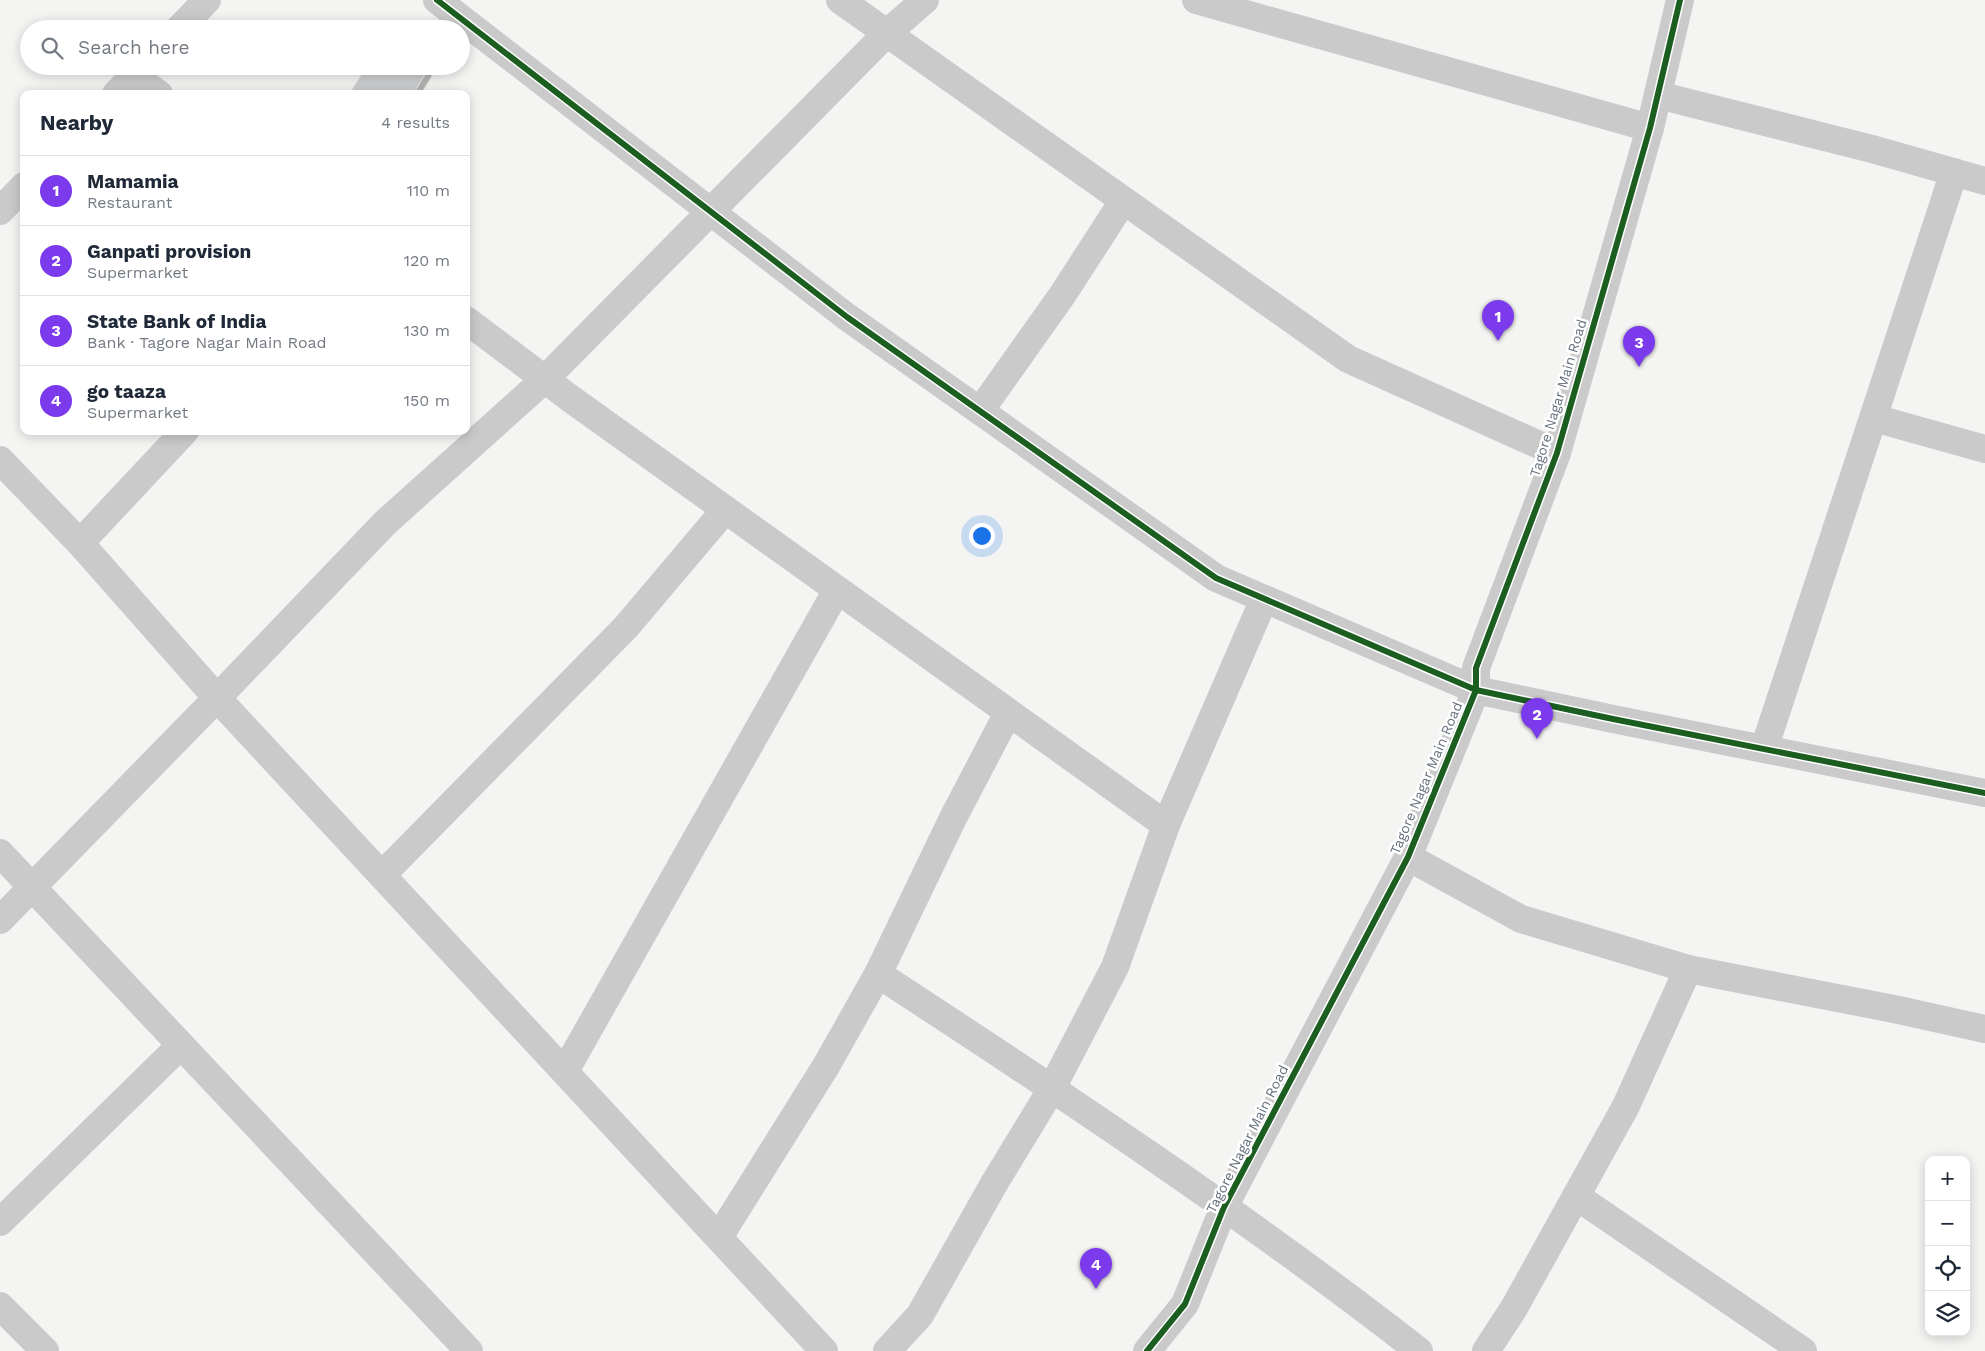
<!DOCTYPE html>
<html lang="en">
<head>
<meta charset="utf-8">
<style>
	body { margin:0; font-family:"Work Sans",sans-serif; background:#f2f2f3; color:#1f2937 }
	.controls { position:absolute; right:15px; bottom:15px; display:grid; overflow:hidden; border-radius:10px; box-shadow:0 2px 12px #0003 }
	.controls button { width:45px; height:45px; display:grid; place-items:center; padding:0; border:0; border-bottom:1px solid #e0e1e3; background:#fff; color:#1f2937; font:25px sans-serif }
	.you { position:absolute; left:981px; top:535px; width:18px; height:18px; margin:-12px; border:4px solid #fff; border-radius:50%; background:#1a73e8; box-shadow:0 0 0 8px #1a73e833 }
	.badge { display:grid; place-items:center; width:32px; height:32px; border-radius:50%; background:#7c3aed; color:#fff; font-size:16px; font-weight:700 }
	.pin { position:absolute; translate:-50% -41px; filter:drop-shadow(0 1px 2px #0008) }
	.pin::after { content:''; position:absolute; top:26px; width:18px; height:15px; background:inherit; clip-path:polygon(0 0,100% 0,50% 100%) }
	.list { margin:0; padding:0; list-style:none }
	h2 { display:flex; justify-content:space-between; align-items:center; height:65px; margin:0; padding:0 20px; font-size:21px }
	h2 small { font-size:16px; font-weight:400; color:#747a83 }
	.list li { display:grid; grid-template-columns:32px 1fr auto; gap:15px; align-items:center; box-sizing:border-box; height:70px; padding:0 20px; border-top:1px solid #e0e1e3 }
	.list b { display:block; font-size:19px; white-space:nowrap }
	.list p { margin:0; font-size:16px; white-space:nowrap; color:#747a83 }
	.list em { font-size:16px; font-style:normal; color:#747a83 }
	.icon { flex:none; width:28px; height:28px; fill:none; stroke:currentColor; stroke-width:2; stroke-linecap:round; stroke-linejoin:round }
	.map { position:relative; flex:none; width:1985px; height:1351px; overflow:hidden }
	.search { position:absolute; background:#fff; box-shadow:0 2px 12px #0003; left:20px; top:20px; width:450px; height:55px; display:flex; align-items:center; gap:12px; box-sizing:border-box; padding:0 18px; border-radius:28px; color:#747a83; font-size:19px }
	.panel { position:absolute; background:#fff; box-shadow:0 2px 12px #0003; left:20px; top:90px; width:450px; height:345px; border-radius:10px }
	.map>svg:first-child { display:block }
	.building { fill:#cccdce; stroke:#e3e3e2; filter:url(#shadow) }
	.lines { fill:none; stroke-linecap:round; stroke-linejoin:round }
	.minor { stroke:#cacacb; stroke-width:28 }
	.cycleway-casing { stroke:#fff; stroke-width:9 }
	.cycleway { stroke:#1b5e20; stroke-width:6 }
	.labels { text-anchor:middle; dominant-baseline:central; stroke-width:5; stroke-linejoin:round; paint-order:stroke }
	.street-label { font-size:14px; fill:#67727f; stroke:#fff }
</style>
</head>
<body>
<div class="map">
<svg width="1985" height="1351" viewBox="0 0 1985 1351">
	<defs>
		<filter id="shadow"><feDropShadow dx="4.5" dy="4.5" stdDeviation="0" flood-color="#0004"/></filter>
	</defs>
	<rect width="100%" height="100%" fill="#f4f4f3"/>
	<path class="building" d="M367 66H430L413 94H349Z"/>
	<g class="lines">
		<g class="minor">
			<path d="M437 0 847 317 1216 578 1476 690 1613 719 1985 793"/>
			<path d="M840 0 1348 359 1557 453"/>
			<path d="M1196 0 1650 128"/>
			<path d="M179 29 207 0"/>
			<path d="M134 76 159 94"/>
			<path d="M116 94 143 66"/>
			<path d="M1658 95 1872 149 1985 181"/>
			<path d="M0 211 24 186"/>
			<path d="M466 320 571 399 1166 825"/>
			<path d="M980 411 1063 294 1123 201"/>
			<path d="M1874 418 1985 449"/>
			<path d="M0 460 80 543 217 698 824 1351"/>
			<path d="M80 543 185 431"/>
			<path d="M1764 749 1954 172"/>
			<path d="M0 853 469 1351"/>
			<path d="M1408 857 1521 919 1688 969 1894 1009 1985 1029"/>
			<path d="M382 875 626 627 725 510"/>
			<path d="M0 920 217 698 386 522 545 379 887 33 925 0"/>
			<path d="M878 974C1062 1094 1246 1216 1419 1351"/>
			<path d="M565 1071 837 590"/>
			<path d="M1576 1196 1803 1351"/>
			<path d="M0 1222 181 1045"/>
			<path d="M719 1237 826 1066 878 974 953 818 1008 713"/>
			<path d="M0 1306 45 1351"/>
			<path d="M887 1351 920 1315 995 1182 1051 1090 1115 967 1166 825 1264 599"/>
			<path d="M1147 1351 1185 1304 1224 1207 1408 857 1476 690V668L1557 453 1650 128 1680 0"/>
			<path d="M1486 1351 1514 1308 1626 1106 1688 969"/>
		</g>
		<g class="cycleway-casing">
			<g id="cycleway">
				<path d="M437 0 847 317 1216 578 1476 690 1613 719 1985 793"/>
				<path d="M1147 1351 1185 1304 1224 1207 1408 857 1476 690V668L1557 453 1650 128 1680 0"/>
			</g>
		</g>
		<use href="#cycleway" class="cycleway"/>
	</g>
	<g class="labels">
		<g class="street-label">
			<text transform="translate(1558 398) rotate(-73)">Tagore Nagar Main Road</text>
			<text transform="translate(1426 778) rotate(-67)">Tagore Nagar Main Road</text>
			<text transform="translate(1247 1139) rotate(-63)">Tagore Nagar Main Road</text>
		</g>
	</g>
</svg>
<div class="controls">
<button>+</button>
<button>−</button>
<button><svg class="icon" aria-label="locate" viewBox="0 0 24 24"><circle cx="12" cy="12" r="6"/><path d="M12 2v4M12 18v4M2 12h4M18 12h4"/></svg></button>
<button><svg class="icon" aria-label="layers" viewBox="0 0 24 24"><path d="M12 4l9 5-9 5-9-5zM3 14l9 5 9-5"/></svg></button>
</div>
<div class="you"></div>
<div class="pin badge" style="left:1498px;top:341px">1</div>
<div class="pin badge" style="left:1537px;top:739px">2</div>
<div class="pin badge" style="left:1639px;top:367px">3</div>
<div class="pin badge" style="left:1096px;top:1289px">4</div>
<div class="search"><svg class="icon" aria-label="search" viewBox="0 0 24 24"><circle cx="10" cy="10" r="6"/><path d="M15 15l6 6"/></svg>Search here</div>
<section class="panel">
<h2>Nearby<small>4 results</small></h2>
<ul class="list">
<li><span class="badge">1</span><div><b>Mamamia</b><p>Restaurant</p></div><em>110 m</em></li>
<li><span class="badge">2</span><div><b>Ganpati provision</b><p>Supermarket</p></div><em>120 m</em></li>
<li><span class="badge">3</span><div><b>State Bank of India</b><p>Bank · Tagore Nagar Main Road</p></div><em>130 m</em></li>
<li><span class="badge">4</span><div><b>go taaza</b><p>Supermarket</p></div><em>150 m</em></li>
</ul>
</section>
</div>
</body>
</html>
